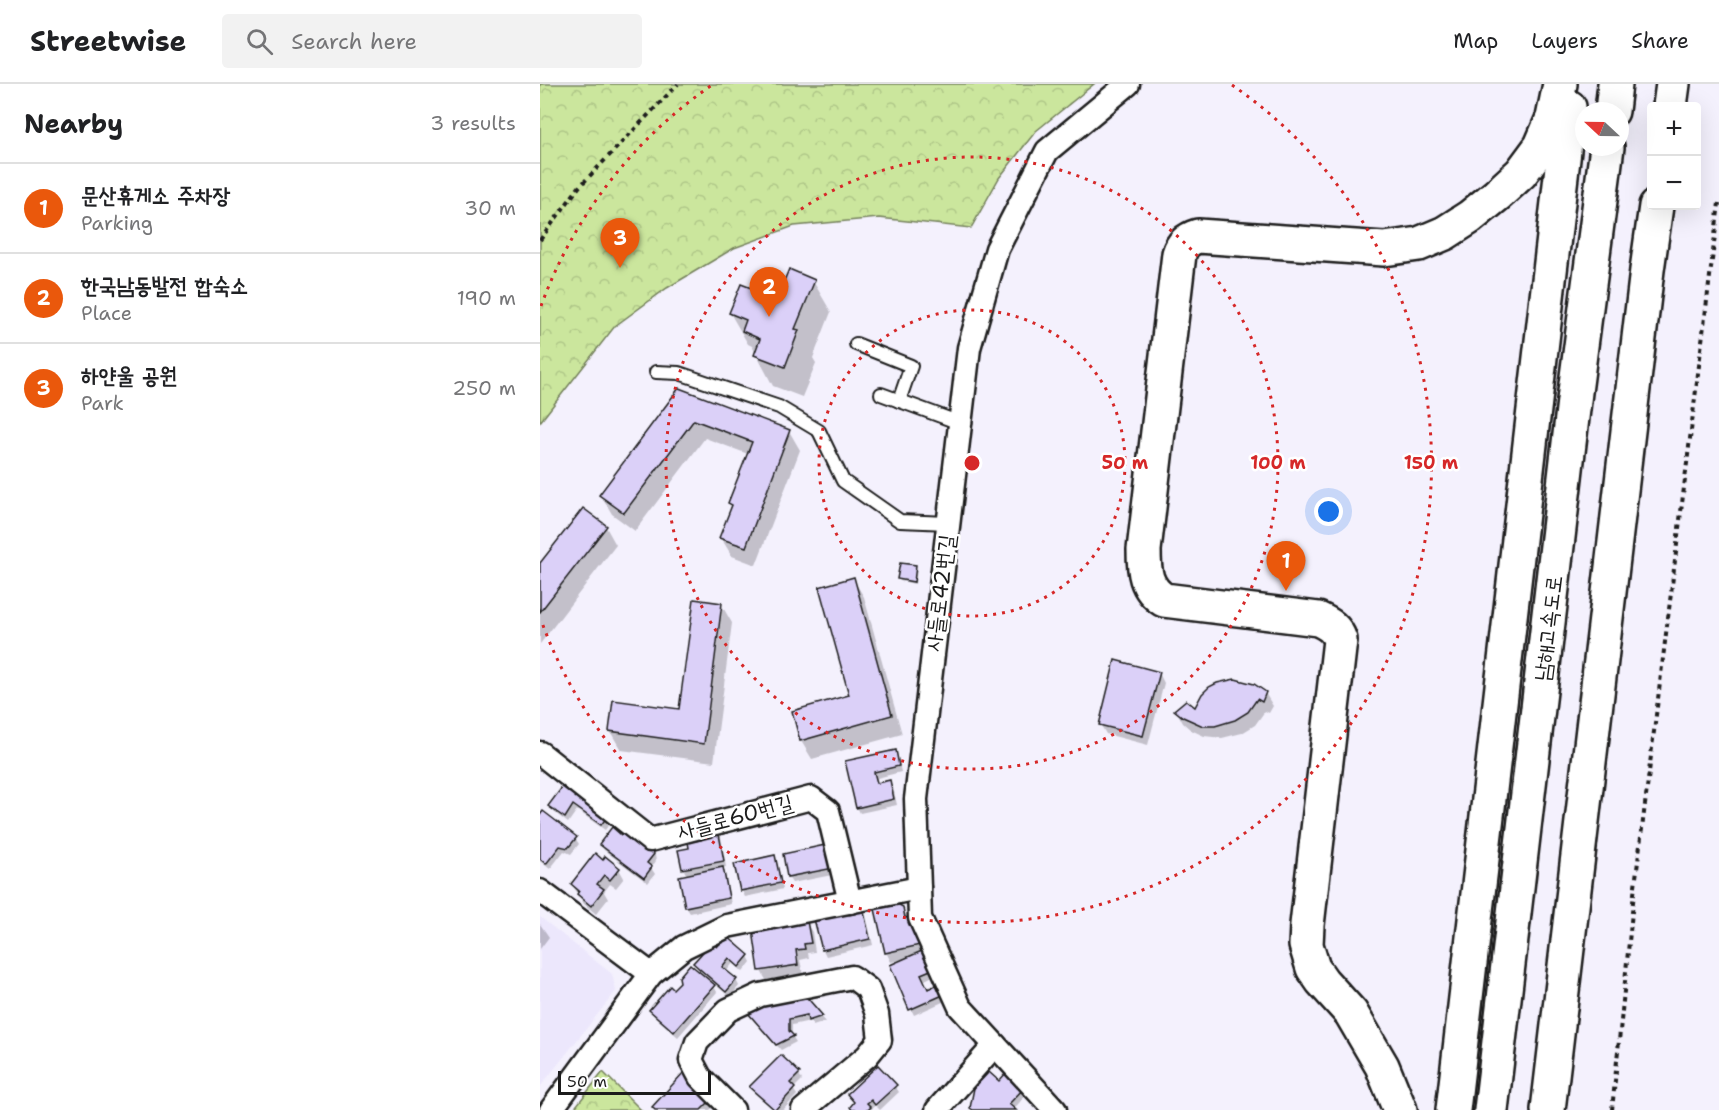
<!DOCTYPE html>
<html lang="en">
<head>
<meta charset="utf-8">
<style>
	body { margin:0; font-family:"Shantell Sans","Poor Story",sans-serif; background:#f2f2f2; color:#202124 }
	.controls { position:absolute; right:18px; top:18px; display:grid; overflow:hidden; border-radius:6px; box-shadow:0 6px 24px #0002 }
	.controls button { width:54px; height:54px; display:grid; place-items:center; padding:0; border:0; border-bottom:2px solid #e0e0e0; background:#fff; color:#202124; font:30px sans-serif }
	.compass { position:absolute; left:1035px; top:18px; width:54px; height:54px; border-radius:50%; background:#fff; box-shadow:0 6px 24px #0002; rotate:292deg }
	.scale { position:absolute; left:18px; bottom:15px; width:153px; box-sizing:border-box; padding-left:6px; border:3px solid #1c1c1c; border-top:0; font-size:16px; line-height:21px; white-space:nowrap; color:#1c1c1c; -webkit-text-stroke:4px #fff; paint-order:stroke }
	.you { position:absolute; left:789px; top:428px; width:21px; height:21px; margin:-15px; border:4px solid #fff; border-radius:50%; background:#1a73e8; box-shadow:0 0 0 9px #1a73e833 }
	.badge { display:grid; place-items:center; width:39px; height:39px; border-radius:50%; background:#ea580c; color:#fff; font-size:20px; font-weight:700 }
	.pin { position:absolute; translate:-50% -50px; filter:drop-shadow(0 2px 3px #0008) }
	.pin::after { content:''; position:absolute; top:32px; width:21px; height:18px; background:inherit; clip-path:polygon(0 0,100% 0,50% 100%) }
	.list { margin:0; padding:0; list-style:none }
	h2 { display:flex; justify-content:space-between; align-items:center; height:78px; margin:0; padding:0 24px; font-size:26px }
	h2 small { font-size:20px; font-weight:400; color:#757577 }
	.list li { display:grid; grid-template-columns:39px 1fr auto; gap:18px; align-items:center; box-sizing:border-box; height:90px; padding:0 24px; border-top:2px solid #e0e0e0 }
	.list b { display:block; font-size:22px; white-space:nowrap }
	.list p { margin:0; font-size:20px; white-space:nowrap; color:#757577 }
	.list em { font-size:20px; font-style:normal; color:#757577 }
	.icon { flex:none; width:33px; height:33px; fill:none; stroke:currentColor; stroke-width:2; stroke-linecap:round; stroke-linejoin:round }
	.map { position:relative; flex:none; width:1179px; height:1026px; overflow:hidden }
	header { display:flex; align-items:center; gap:36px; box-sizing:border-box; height:84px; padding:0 30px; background:#fff; border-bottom:2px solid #e0e0e0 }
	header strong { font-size:28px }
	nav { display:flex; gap:33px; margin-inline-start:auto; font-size:21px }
	.search { width:420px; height:54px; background:#f2f2f2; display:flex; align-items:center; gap:15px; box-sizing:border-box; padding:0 21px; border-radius:6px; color:#757577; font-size:22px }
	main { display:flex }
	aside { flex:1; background:#fff }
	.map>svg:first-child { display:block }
	.built { fill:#ece7fc }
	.park { fill:url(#park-crowns); stroke:#74815c; stroke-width:1.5 }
	.shadow { fill:#0003 }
	.building { fill:#dbd0f8; stroke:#1c1c1c; stroke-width:1.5 }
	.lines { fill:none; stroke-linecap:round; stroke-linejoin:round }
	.lane-casing { stroke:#1c1c1c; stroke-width:16 }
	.street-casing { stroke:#1c1c1c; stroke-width:27 }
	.highway-casing { stroke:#1c1c1c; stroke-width:38 }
	.path { stroke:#1c1c1c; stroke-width:4; stroke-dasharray:4.5 4.5; stroke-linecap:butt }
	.lane { stroke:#fff; stroke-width:12 }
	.street { stroke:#fff; stroke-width:22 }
	.highway { stroke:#fff; stroke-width:33 }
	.ring { fill:none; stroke:#d62828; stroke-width:3; stroke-dasharray:3 6 }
	.labels { text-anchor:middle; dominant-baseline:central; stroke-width:5; stroke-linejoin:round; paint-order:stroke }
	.street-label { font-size:22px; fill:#1c1c1c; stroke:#fff }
	.centre { fill:#d62828; stroke:#fff; stroke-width:3 }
	.ring-label { font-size:18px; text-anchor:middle; font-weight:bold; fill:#d62828; stroke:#fff; stroke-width:5; stroke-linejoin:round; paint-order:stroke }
</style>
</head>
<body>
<header>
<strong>Streetwise</strong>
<div class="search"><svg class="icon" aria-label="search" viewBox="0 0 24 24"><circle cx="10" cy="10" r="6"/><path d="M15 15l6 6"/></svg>Search here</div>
<nav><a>Map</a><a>Layers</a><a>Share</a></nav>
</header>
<main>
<aside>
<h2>Nearby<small>3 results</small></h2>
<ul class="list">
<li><span class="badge">1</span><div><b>문산휴게소 주차장</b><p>Parking</p></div><em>30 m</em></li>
<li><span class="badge">2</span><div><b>한국남동발전 합숙소</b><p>Place</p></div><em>190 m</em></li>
<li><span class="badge">3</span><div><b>하얀울 공원</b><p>Park</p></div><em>250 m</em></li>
</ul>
</aside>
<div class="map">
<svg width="1179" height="1026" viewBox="0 0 1179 1026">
	<defs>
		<pattern id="park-crowns" width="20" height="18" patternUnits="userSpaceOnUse" patternTransform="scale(1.5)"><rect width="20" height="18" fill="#cbe69d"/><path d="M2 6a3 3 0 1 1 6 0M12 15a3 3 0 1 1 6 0" fill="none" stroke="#aec587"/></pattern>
	</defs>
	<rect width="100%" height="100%" fill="#f4f1fd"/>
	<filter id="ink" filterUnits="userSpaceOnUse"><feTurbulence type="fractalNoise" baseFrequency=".0167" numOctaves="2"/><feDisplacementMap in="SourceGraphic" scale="12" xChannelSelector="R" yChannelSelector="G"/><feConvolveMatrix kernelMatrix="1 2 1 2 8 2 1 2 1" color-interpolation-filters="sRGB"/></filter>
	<g filter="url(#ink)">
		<path class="built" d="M0 833 72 890 76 907 0 1003Z"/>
		<g class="park">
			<path d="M0 0H554L496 47 459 94 431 144 339 134 254 142 194 164 127 204 75 242 0 338Z"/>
			<path d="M63 988 101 1026H33Z"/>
		</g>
		<g class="shadow">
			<path d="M273 197 291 228 273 274 276 279 262 313 233 302 212 262 208 260 190 229 238 216Z"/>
			<path d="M140 306 249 347 260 366 216 481 192 472 181 454 192 424 190 419 208 370 165 354 95 447 72 430 61 411Z"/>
			<path d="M66 443 76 461 0 560V481Z"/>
			<path d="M375 483 377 485 375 500 360 497 359 495Z"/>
			<path d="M313 495 324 513 362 650 272 675 261 657 311 612Z"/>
			<path d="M181 520 192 539 174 678 81 666 70 647 140 627Z"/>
			<path d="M619 589 624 599 608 661 566 650 560 640Z"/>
			<path d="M725 609 733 622 729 629 725 627 715 641 702 649 682 654 664 652 651 646 643 639 636 626 655 625Z"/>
			<path d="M355 668 358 674 361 688 337 694 338 700 349 697 353 703 357 721 320 729 317 723 307 679Z"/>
			<path d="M26 700 72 736 65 746 37 726 28 739 14 728 10 722Z"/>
			<path d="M0 733 35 754 39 760 31 770 24 767 10 785 0 777Z"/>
			<path d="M177 747 181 753 186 783 181 784 185 791 191 820 150 829 146 823 140 793 147 792 143 784 151 765Z"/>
			<path d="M82 753 111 764 115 771 116 777 111 784 115 790 108 799 64 766 61 760Z"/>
			<path d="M289 762 297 790 252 799 248 793 244 771Z"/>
			<path d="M234 773 237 779 243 805 205 813 202 807 196 781Z"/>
			<path d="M79 785 84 794 76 804 70 800 64 808 68 815 56 830 44 820 32 800Z"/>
			<path d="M362 824 395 891 383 897 388 906 401 908 405 917 374 931 371 925 363 875 351 878 346 868Z"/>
			<path d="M322 826 326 832 333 861 286 872 283 866Z"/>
			<path d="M266 839 272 848 275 868 268 869 269 874 260 876 263 890 226 896 221 887Z"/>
			<path d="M0 840 9 853 0 865Z"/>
			<path d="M178 865 208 872 211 878 203 888 193 879 186 888 196 896 199 902 190 913 171 897 177 908 138 953 114 932 111 926 133 907 161 891 155 880Z"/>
			<path d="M264 912 285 938 273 942 270 937 252 941V952L256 958 241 966 213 935 210 929Z"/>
			<path d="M259 990 262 996 253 1005 257 1011 243 1026H234L214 1009 211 1003Z"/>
			<path d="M144 991 174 1022 170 1026H115Z"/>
			<path d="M459 999 482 1006 485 1012 473 1026H433Z"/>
			<path d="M355 1002 359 1008 340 1026 335 1021 331 1026H313L315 1020 309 1010Z"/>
		</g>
		<g class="building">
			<path d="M249 185 275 196 255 245 259 246 245 283 214 271 220 255 202 247 206 236 189 229 201 200 237 214Z"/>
			<path d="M139 304 250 346 206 463 179 454 192 421 188 419 212 358 154 336 84 429 59 411Z"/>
			<path d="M43 424 67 442 0 528V479Z"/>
			<path d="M360 479 376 481 374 498 357 495Z"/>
			<path d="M314 493 352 631 260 657 252 627 309 611 279 503Z"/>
			<path d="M154 515 182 519 164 660 69 647 73 616 139 625Z"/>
			<path d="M575 576 620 588 603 652 559 641Z"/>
			<path d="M695 595 714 600 726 608 722 618 717 615 708 628 695 636 675 642H663L643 633 634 626 646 616 655 623 662 610 669 603 677 599Z"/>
			<path d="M356 666 359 682 334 688 337 699 350 696 354 715 316 724 305 677Z"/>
			<path d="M26 698 70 729 61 741 33 721 25 734 8 722Z"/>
			<path d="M3 727 37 753 28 764 20 762 6 780 0 775V731Z"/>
			<path d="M72 743 81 751 86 744 112 763 114 770 107 779 112 783 104 794 59 760Z"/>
			<path d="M178 745 184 777 142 785 138 766 149 764 148 758 161 756 159 749Z"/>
			<path d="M290 760 294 784 247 793 243 770Z"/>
			<path d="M55 769 63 776 65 772 80 784 70 796 64 791 57 800 64 805 51 822 37 810 39 807 31 800Z"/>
			<path d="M235 771 241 799 200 807 194 780Z"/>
			<path d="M183 783 189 814 145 823 139 792Z"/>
			<path d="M357 820 363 823 365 834 373 832 380 861 345 869 335 825Z"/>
			<path d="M323 824 330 855 282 866 274 835Z"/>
			<path d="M267 837 271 859 264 860 265 865 256 866 258 881 219 887 213 846Z"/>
			<path d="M187 852 209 871 199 883 189 874 182 883 197 895 186 908 153 879 172 858 177 863Z"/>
			<path d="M384 866 393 885 381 890 388 905 398 900 403 911 369 926 350 881Z"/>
			<path d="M150 880 175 901 134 948 109 926 130 902 133 905 140 898 139 893Z"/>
			<path d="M264 910 283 932 268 937 267 931 249 935V947L254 952 236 961 208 929 218 921Z"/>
			<path d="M241 971 260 989 250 999 255 1004 235 1026 209 1003Z"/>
			<path d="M338 981 357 1001 335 1021 331 1016 327 1019 331 1023 328 1026H312L310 1023 314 1018 307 1010Z"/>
			<path d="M144 988 172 1015 161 1026H115L112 1023Z"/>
			<path d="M449 988 459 997 466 989 483 1005 469 1020 476 1026H433L430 1024 434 1004Z"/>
		</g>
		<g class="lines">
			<g class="lane-casing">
				<g id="lane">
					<path d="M316 260 371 282 359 317"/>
					<path d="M116 288 139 289 239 323 279 347 303 397 360 437 408 439"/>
					<path d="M341 310 420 339"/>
				</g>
			</g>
			<g class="street-casing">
				<g id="street">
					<path d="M0 669 110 756 271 714 288 727 310 818"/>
					<path d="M0 807 111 890"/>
					<path d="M11 1026 111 890 144 863 187 842 379 804"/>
					<path d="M193 1026 160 993 151 976 157 958 188 926 220 911 312 893 328 905 337 930 340 956 327 972 263 1026"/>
					<path d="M397 1026 455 961"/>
					<path d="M515 1026 420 923 380 834 376 715 429 264 457 165 507 67 588 0"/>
				</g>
			</g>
			<g class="highway-casing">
				<g id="highway">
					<path d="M1130 22 1133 0"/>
					<path d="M1072 27 1075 0"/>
					<path d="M860 1026 842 982 811 929 782 897 773 884 766 861 767 841 800 556C796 544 789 540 778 535L624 516C605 504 604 487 604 466L639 170C642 160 648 155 658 152L844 165 879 160 905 149 930 133 957 111 981 89 1001 62 1013 34 1020 0"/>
					<path d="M913 1026 1029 23"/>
					<path d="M951 1026 1035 308 1067 63"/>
					<path d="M1008 1026 1107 186 1116 122"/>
				</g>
			</g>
			<g class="path">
				<path d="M0 156 39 103 138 0"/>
				<path d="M1072 1026 1093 818 1179 119"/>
			</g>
			<use href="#lane" class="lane"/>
			<use href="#street" class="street"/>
			<use href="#highway" class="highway"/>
		</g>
	</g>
	<g class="ring">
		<circle cx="432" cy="379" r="153"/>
		<circle cx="432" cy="379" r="306"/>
		<path d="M1 222A459 459 0 0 1 172 1M692 1A459 459 0 1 1 1 536"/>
	</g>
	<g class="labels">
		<g class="street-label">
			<text transform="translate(400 509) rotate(-83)">사들로42번길</text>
			<text transform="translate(1008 544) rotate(-83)">남해고속도로</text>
			<text transform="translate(195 733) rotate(-15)">사들로60번길</text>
		</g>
	</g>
	<circle cx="432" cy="379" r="9" class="centre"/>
	<g class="ring-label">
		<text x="585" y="385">50 m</text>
		<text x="738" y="385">100 m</text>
		<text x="891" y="385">150 m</text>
	</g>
</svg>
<div class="controls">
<button>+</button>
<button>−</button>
</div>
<svg class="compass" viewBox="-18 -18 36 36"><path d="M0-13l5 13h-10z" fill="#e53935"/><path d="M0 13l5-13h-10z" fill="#757577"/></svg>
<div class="scale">50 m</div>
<div class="you"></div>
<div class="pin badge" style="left:746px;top:507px">1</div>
<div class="pin badge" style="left:229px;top:233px">2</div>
<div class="pin badge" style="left:80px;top:184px">3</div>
</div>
</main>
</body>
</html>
